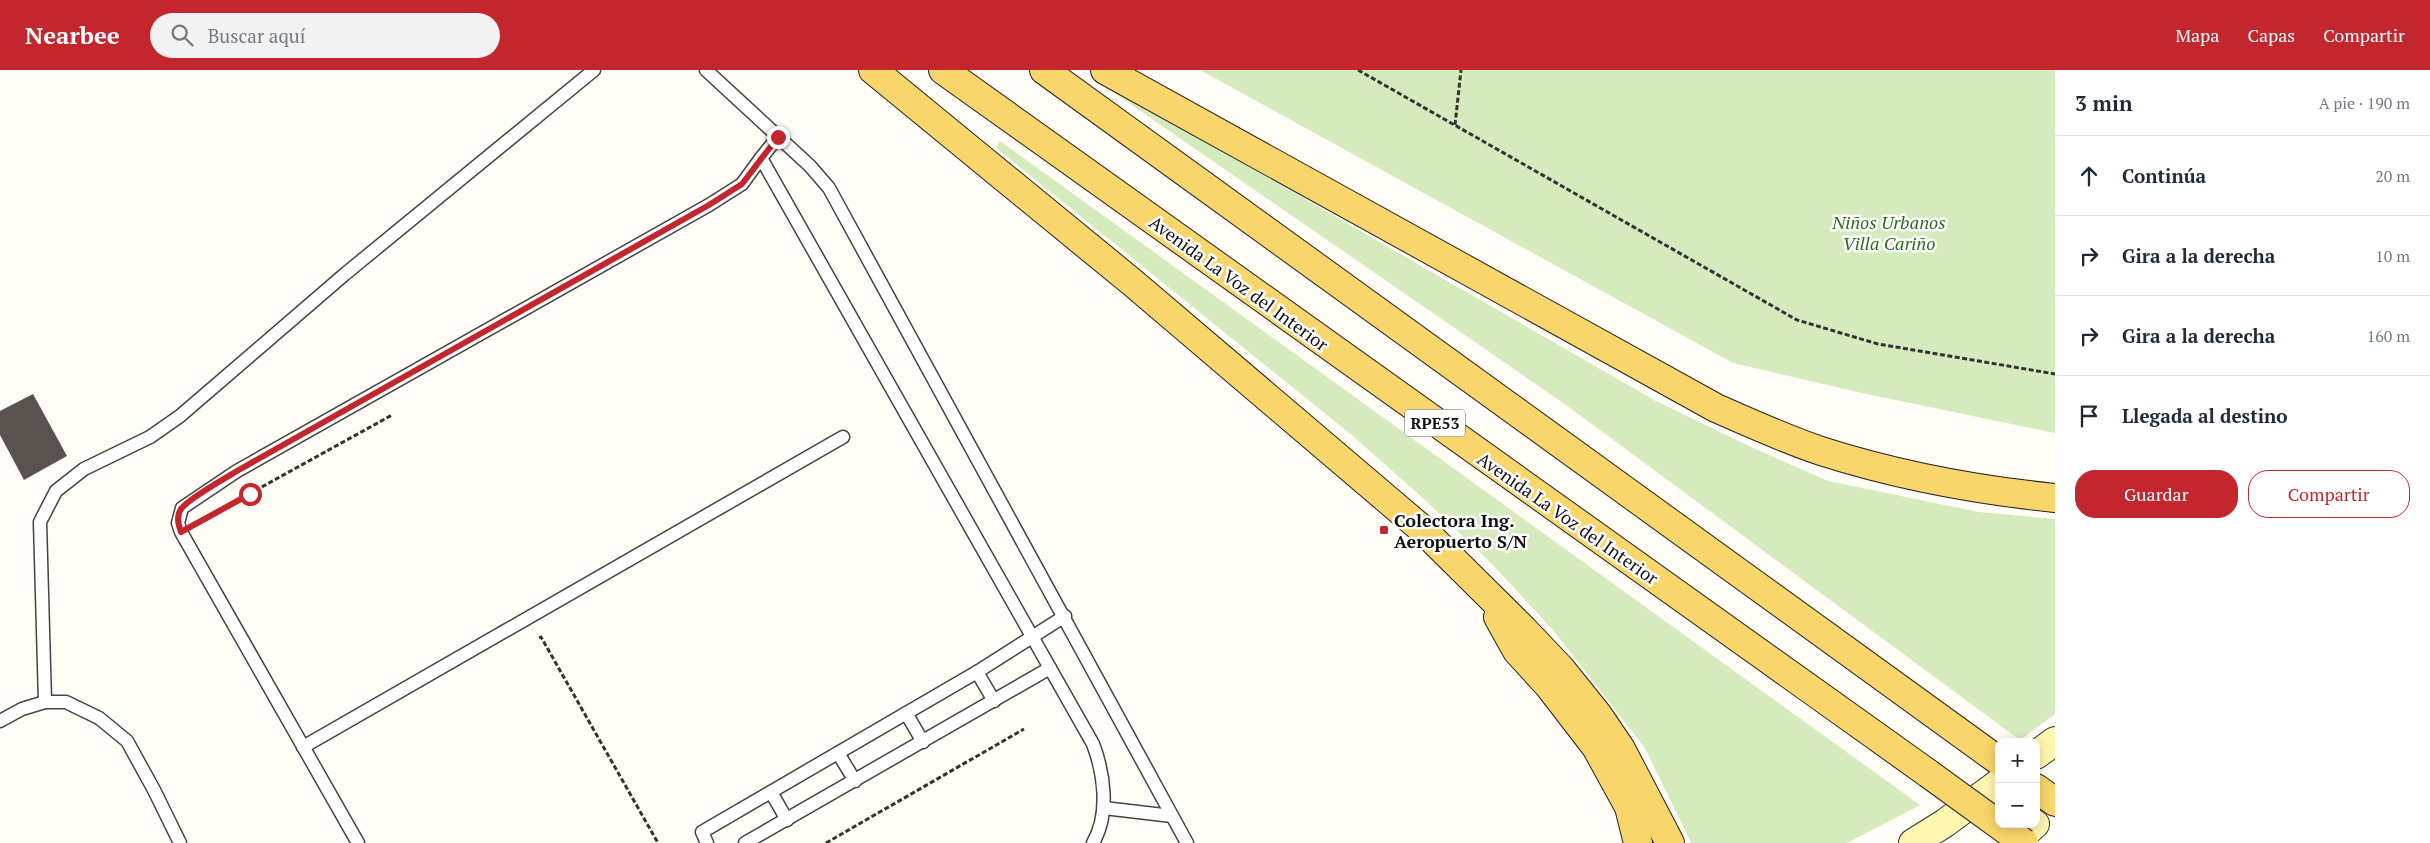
<!DOCTYPE html>
<html lang="es">
<head>
<meta charset="utf-8">
<style>
	body { margin:0; font-family:"PT Serif",serif; background:#f2f2f3; color:#1f2937 }
	.controls { position:absolute; right:15px; bottom:15px; display:grid; overflow:hidden; border-radius:10px; box-shadow:0 2px 12px #0003 }
	.controls button { width:45px; height:45px; display:grid; place-items:center; padding:0; border:0; border-bottom:1px solid #e0e1e3; background:#fff; color:#1f2937; font:25px sans-serif }
	.stop { position:absolute; width:15px; height:15px; margin:-11px; border:4px solid #c4262e; border-radius:50%; background:#fff }
	.stop.end { background:#c4262e; border-color:#fff; box-shadow:0 1px 5px #0008 }
	.list { margin:0; padding:0; list-style:none }
	h2 { display:flex; justify-content:space-between; align-items:center; height:65px; margin:0; padding:0 20px; font-size:21px }
	h2 small { font-size:16px; font-weight:400; color:#747a83 }
	.list li { display:grid; grid-template-columns:32px 1fr auto; gap:15px; align-items:center; box-sizing:border-box; height:80px; padding:0 20px; border-top:1px solid #e0e1e3 }
	.list b { display:block; font-size:19px; white-space:nowrap }
	.list em { font-size:16px; font-style:normal; color:#747a83 }
	.actions { display:flex; gap:10px; padding:15px 20px }
	.actions a { flex:1; padding:11px 0; border:1px solid #c4262e; border-radius:20px; text-align:center; font-size:18px; color:#c4262e }
	.actions .main { background:#c4262e; color:#fff }
	.icon { flex:none; width:28px; height:28px; fill:none; stroke:currentColor; stroke-width:2; stroke-linecap:round; stroke-linejoin:round }
	.map { position:relative; flex:none; width:2055px; height:773px; overflow:hidden }
	header { display:flex; align-items:center; gap:30px; box-sizing:border-box; height:70px; padding:0 25px; background:#c4262e; color:#fff }
	header strong { font-size:24px }
	nav { display:flex; gap:28px; margin-inline-start:auto; font-size:18px }
	.search { width:350px; height:45px; background:#f2f2f3; display:flex; align-items:center; gap:12px; box-sizing:border-box; padding:0 18px; border-radius:28px; color:#747a83; font-size:19px }
	main { display:flex }
	aside { flex:1; background:#fff }
	.map>svg:first-child { display:block }
	.green { fill:#d5ebbd }
	.building { fill:#5a524d }
	.lines { fill:none; stroke-linecap:round; stroke-linejoin:round }
	.lane-casing { stroke:#444; stroke-width:15 }
	.secondary-casing { stroke:#333; stroke-width:30 }
	.primary-casing { stroke:#222; stroke-width:30 }
	.path { stroke:#333; stroke-width:3; stroke-dasharray:5 2.5; stroke-linecap:butt }
	.lane { stroke:#fff; stroke-width:12 }
	.secondary { stroke:#fff6b0; stroke-width:28 }
	.primary { stroke:#f9d66b; stroke-width:28 }
	.primary-bridge-casing { stroke:#222; stroke-width:30; stroke-linecap:butt }
	.primary-bridge { stroke:#f9d66b; stroke-width:28 }
	.route { stroke:#c4262e; stroke-width:6 }
	.poi-dot { fill:#c4262e; stroke:#fff; stroke-width:2 }
	.labels { text-anchor:middle; dominant-baseline:central; stroke-width:5; stroke-linejoin:round; paint-order:stroke }
	.shield { fill:#fff; stroke:#585858; stroke-width:1 }
	.shield-label { font-size:16px; font-weight:bold; fill:#111 }
	.park-label { font-size:18px; font-style:italic; fill:#2f6b1f; stroke:#fff }
	.street-label { font-size:18px; fill:#111; stroke:#fff }
	.poi-label { font-size:18px; font-weight:bold; fill:#111; stroke:#fff; text-anchor:start }
</style>
</head>
<body>
<header>
<strong>Nearbee</strong>
<div class="search"><svg class="icon" aria-label="search" viewBox="0 0 24 24"><circle cx="10" cy="10" r="6"/><path d="M15 15l6 6"/></svg>Buscar aquí</div>
<nav><a>Mapa</a><a>Capas</a><a>Compartir</a></nav>
</header>
<main>
<div class="map">
<svg width="2055" height="773" viewBox="0 0 2055 773">
	<rect width="100%" height="100%" fill="#fffdf5"/>
	<g class="green">
		<path d="M1081 0 1654 330 1751 377 1828 411 1979 442 2055 449V644L2020 670 1566 335Z"/>
		<path d="M1200 0H2055V363L1862 323 1733 293Z"/>
		<path d="M1000 71 1920 735 1847 773H1691L1645 678 1552 559 1493 495 1425 430 1353 366 996 78Z"/>
	</g>
	<path class="building" d="M33 324 67 386 24 410 0 365V341Z"/>
	<g class="lines">
		<g class="lane-casing">
			<g id="lane">
				<path d="M706 0 810 96 829 118 1187 773"/>
				<path d="M778 67 761 88 1093 674C1104 703 1110 744 1093 773"/>
				<path d="M977 602 994 631"/>
				<path d="M45 632 40 452 56 421 84 399 150 367 180 346 345 204 594 0"/>
				<path d="M906 643 923 672"/>
				<path d="M0 651 22 639 45 632H66L99 648 127 671 154 720 180 773"/>
				<path d="M303 677 843 367"/>
				<path d="M838 683 855 711"/>
				<path d="M771 722 787 750"/>
				<path d="M1104 738 1172 746"/>
				<path d="M358 773 181 462 178 453 182 438 237 401 709 135 742 114 761 88"/>
				<path d="M707 773 702 762 977 602 1065 546"/>
				<path d="M745 773 1050 598"/>
			</g>
		</g>
		<g class="secondary-casing">
			<g id="secondary">
				<path d="M2036 685 2055 671"/>
				<path d="M1913 773 1945 753 1999 713"/>
				<path d="M2014 773 2035 754"/>
			</g>
		</g>
		<g class="primary-casing">
			<g id="primary">
				<path d="M873 0 1133 213 1422 459 1523 559 1561 599 1598 645 1621 679 1670 773"/>
				<path d="M943 0 1929 704"/>
				<path d="M1044 0 1999 691"/>
				<path d="M1105 0 1716 338C1750 353 1785 369 1821 381 1896 405 1976 420 2055 428"/>
				<path d="M1498 547 1517 581 1549 616 1596 677 1629 737 1638 773"/>
				<path d="M2036 718 2055 732"/>
			</g>
		</g>
		<g class="path">
			<path d="M1358 0 1797 250 1878 274 2055 304"/>
			<path d="M1455 55 1461 0"/>
			<path d="M229 435 392 345"/>
			<path d="M539 568 541 567 658 773"/>
			<path d="M826 773 1024 659"/>
		</g>
		<use href="#lane" class="lane"/>
		<use href="#secondary" class="secondary"/>
		<use href="#primary" class="primary"/>
		<g class="primary-bridge-casing">
			<path id="primary-bridge" d="M1929 704 2024 773"/>
		</g>
		<use href="#primary-bridge" class="primary-bridge"/>
	</g>
	<g class="lines">
		<path class="route" d="M250 424 181 462C178 454 176 446 181 439 189 428 224 409 237 401L709 135 742 114 778 67"/>
	</g>
	<rect class="poi-dot" x="1379" y="455" width="10" height="10" rx="2.5"/>
	<g class="labels">
		<rect class="shield" x="1405" y="339.5" width="60" height="27" rx="4"/>
		<g class="shield-label">
			<text x="1435" y="353">RPE53</text>
		</g>
		<g class="park-label">
			<text x="1889" y="152">Niños Urbanos<tspan x="1889" dy="21">Villa Cariño</tspan></text>
		</g>
		<g class="street-label">
			<text transform="translate(1239 213) rotate(36)">Avenida La Voz del Interior</text>
			<text transform="translate(1568 448) rotate(35)">Avenida La Voz del Interior</text>
		</g>
		<g class="poi-label">
			<text x="1394" y="450">Colectora Ing.<tspan x="1394" dy="21">Aeropuerto S/N</tspan></text>
		</g>
	</g>
</svg>
<div class="controls">
<button>+</button>
<button>−</button>
</div>
<div class="stop" style="left:250px;top:424px"></div>
<div class="stop end" style="left:778px;top:67px"></div>
</div>
<aside>
<h2>3 min<small>A pie · 190 m</small></h2>
<ul class="list">
<li><svg class="icon" aria-label="ahead" viewBox="0 0 24 24"><path d="M12 20V5M6 11l6-6 6 6"/></svg><div><b>Continúa</b></div><em>20 m</em></li>
<li><svg class="icon" aria-label="right" viewBox="0 0 24 24"><path d="M7 20v-9h11M14 6l5 5-5 5"/></svg><div><b>Gira a la derecha</b></div><em>10 m</em></li>
<li><svg class="icon" aria-label="right" viewBox="0 0 24 24"><path d="M7 20v-9h11M14 6l5 5-5 5"/></svg><div><b>Gira a la derecha</b></div><em>160 m</em></li>
<li><svg class="icon" aria-label="arrive" viewBox="0 0 24 24"><path d="M6 21V4h12l-3 4 3 4H6"/></svg><div><b>Llegada al destino</b></div></li>
</ul>
<div class="actions"><a class="main">Guardar</a><a>Compartir</a></div>
</aside>
</main>
</body>
</html>
